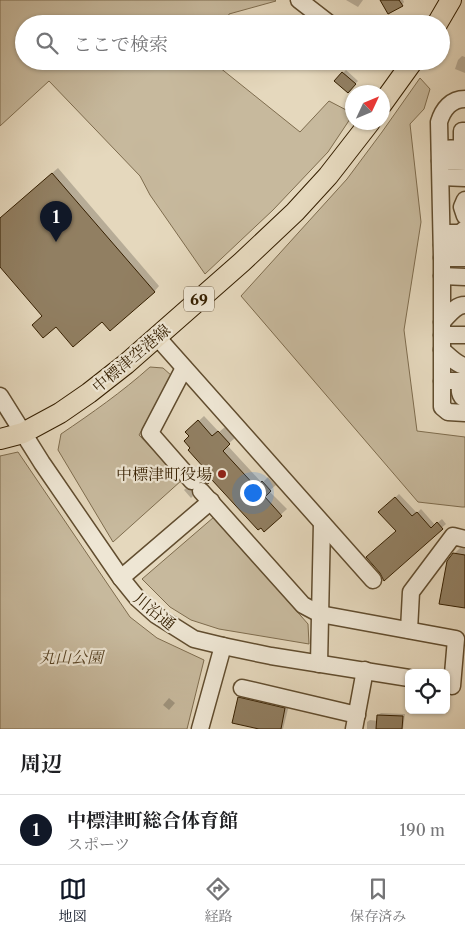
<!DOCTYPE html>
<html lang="ja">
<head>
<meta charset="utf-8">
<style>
	body { margin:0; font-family:"Libre Caslon Text","Noto Serif JP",serif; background:#f2f2f2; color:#202124 }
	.controls { position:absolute; right:15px; bottom:15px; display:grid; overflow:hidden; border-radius:8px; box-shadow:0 1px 4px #0004 }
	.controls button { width:45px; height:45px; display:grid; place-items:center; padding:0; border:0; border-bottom:1px solid #e0e0e0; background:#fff; color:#202124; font:25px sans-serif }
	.compass { position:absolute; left:345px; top:85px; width:45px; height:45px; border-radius:50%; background:#fff; box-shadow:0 1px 4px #0004; rotate:46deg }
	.you { position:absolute; left:252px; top:492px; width:18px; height:18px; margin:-12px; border:4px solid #fff; border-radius:50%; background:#1a73e8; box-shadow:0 0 0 8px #1a73e833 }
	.badge { display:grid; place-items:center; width:32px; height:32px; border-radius:50%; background:#111827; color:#fff; font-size:16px; font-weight:700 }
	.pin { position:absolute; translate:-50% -41px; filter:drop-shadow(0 1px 2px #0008) }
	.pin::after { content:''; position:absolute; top:26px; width:18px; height:15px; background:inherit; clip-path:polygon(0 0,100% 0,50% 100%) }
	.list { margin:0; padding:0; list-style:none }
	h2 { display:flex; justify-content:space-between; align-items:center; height:65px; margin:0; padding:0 20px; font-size:21px }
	h2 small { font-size:16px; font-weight:400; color:#757577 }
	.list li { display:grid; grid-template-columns:32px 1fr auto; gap:15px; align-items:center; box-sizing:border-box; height:70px; padding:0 20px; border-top:1px solid #e0e0e0 }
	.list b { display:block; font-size:19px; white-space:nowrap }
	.list p { margin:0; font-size:16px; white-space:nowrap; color:#757577 }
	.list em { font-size:16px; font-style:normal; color:#757577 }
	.icon { flex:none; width:28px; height:28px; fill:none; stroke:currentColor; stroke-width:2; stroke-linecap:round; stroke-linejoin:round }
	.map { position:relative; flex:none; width:465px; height:729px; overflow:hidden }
	.search { position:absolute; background:#fff; box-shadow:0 1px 4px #0004; left:15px; right:15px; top:15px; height:55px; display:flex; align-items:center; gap:12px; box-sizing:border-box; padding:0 18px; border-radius:28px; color:#757577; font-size:19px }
	.sheet { height:135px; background:#fff }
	nav { display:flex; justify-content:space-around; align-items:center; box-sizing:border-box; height:70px; border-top:1px solid #e0e0e0; background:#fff; font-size:14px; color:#757577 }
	nav a { display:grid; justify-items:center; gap:2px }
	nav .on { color:#111827 }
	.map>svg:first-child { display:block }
	.green { fill:#c7b99d; stroke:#7e6c4e }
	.shadow { fill:#0003 }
	.building { fill:#917f62; stroke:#351f00 }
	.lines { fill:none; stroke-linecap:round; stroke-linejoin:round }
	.minor-casing { stroke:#614d2f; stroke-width:19 }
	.major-casing { stroke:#351f00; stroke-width:22 }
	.minor { stroke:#eee6d4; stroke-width:16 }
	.major { stroke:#e5d8bd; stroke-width:20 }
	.poi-dot { fill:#8f2418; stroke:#eee6d4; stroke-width:2 }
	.labels { text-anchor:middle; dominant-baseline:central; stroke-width:4.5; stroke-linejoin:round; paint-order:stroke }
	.shield { fill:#eee6d4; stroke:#6c5b40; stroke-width:1 }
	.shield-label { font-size:15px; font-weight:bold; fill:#351f00 }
	.street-label { font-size:16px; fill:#351f00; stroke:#eee6d4 }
	.poi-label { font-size:16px; fill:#351f00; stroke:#eee6d4; text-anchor:end }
	.park-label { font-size:16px; font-style:italic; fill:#5a4627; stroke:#eee6d4 }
</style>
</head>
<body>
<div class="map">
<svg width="465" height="729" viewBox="0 0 465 729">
	<rect width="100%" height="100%" fill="#e5d8bd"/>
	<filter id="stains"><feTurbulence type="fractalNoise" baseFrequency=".004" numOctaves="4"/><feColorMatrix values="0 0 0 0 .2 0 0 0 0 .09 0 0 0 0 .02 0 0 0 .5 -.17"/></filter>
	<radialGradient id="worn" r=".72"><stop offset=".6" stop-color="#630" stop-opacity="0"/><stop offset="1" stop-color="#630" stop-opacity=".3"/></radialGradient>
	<g class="green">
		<path d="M0 0H275L276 1 229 14 226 24H24V61H215L214 63 300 132 329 101 352 113V116L328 152 273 210 205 274 150 195 140 176 49 81 0 126Z"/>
		<path d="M420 78 430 89 424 109 410 124 421 222 404 330 417 431 465 437V507H462L418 502 241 296 347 179 382 132Z"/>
		<path d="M150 367 163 368 172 376 139 435 182 480 113 542 58 450 61 434C92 413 122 392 150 367Z"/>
		<path d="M18 452 130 617 157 638 204 660 187 729H0V456Z"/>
		<path d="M214 517 308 624 309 644 219 629 191 620 170 607 142 579Z"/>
	</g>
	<g class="shadow">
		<path d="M346 0H363L358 7Z"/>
		<path d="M381 0H403L404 2 402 5Z"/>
		<path d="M462 56 465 57V73L455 69 458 60Z"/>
		<path d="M346 70 358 81 348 92 336 80Z"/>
		<path d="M58 168 159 286 154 292 102 320 56 325 44 316 0 265V218Z"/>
		<path d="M204 416 219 432 225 427 235 438 227 445 262 483 268 477 276 485 269 491 287 509 264 530 207 468 190 436 187 432Z"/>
		<path d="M191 483 198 491 191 498 184 490Z"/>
		<path d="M399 494 417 513 421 509 435 525 442 519 446 524 384 579 397 530 380 512Z"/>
		<path d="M460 548 465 549V607L454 554Z"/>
		<path d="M243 693 289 705 283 729H258L259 728 239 697Z"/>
		<path d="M169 698 175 703 169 710 163 705Z"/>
		<path d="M381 713 405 714 403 729H367V722L370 720 378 721V715Z"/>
	</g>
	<g class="building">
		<path d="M380 0H399L403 6 388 14Z"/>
		<path d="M342 72 356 84 348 93 334 81Z"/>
		<path d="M52 173 155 292 110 331 102 322 73 347 56 327 43 338 32 325 42 316 0 267V218Z"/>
		<path d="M198 420 212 436 218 431 230 444 223 451 256 487 262 481 271 491 265 497 282 516 264 532 261 528 258 530 212 480 208 484 202 481 199 474 205 469 188 450 190 448 184 441 189 436 185 432Z"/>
		<path d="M395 497 412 516 417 512 431 528 437 522 443 529 384 581 380 573 366 557 396 531 378 512Z"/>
		<path d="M453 553 465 555V608L439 604 447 561Z"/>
		<path d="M238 697 285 708 281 729H259L232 723Z"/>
		<path d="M377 715 403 716 402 729H376Z"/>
	</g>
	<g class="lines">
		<g class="minor-casing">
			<g id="minor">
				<path d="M299 0 330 24"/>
				<path d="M465 99C451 99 443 109 439 122L442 258V407L448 412 465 413"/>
				<path d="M440 149 462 148V131H465"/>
				<path d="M440 161 465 162"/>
				<path d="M441 177 465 178"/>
				<path d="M465 200 462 207 465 216"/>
				<path d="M442 233H460L465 229"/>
				<path d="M442 245H465"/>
				<path d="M442 258H465"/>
				<path d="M442 276 465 277"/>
				<path d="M442 322C449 315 455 305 465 305"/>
				<path d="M442 335H465"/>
				<path d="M157 337 373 580"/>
				<path d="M442 350C449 356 457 365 465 366"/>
				<path d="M184 368 150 433 192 481"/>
				<path d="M442 381H465"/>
				<path d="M460 381C460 387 458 396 465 399"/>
				<path d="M0 396 42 463 121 578 138 599 156 615 194 639 223 646 271 656 409 678"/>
				<path d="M201 491 303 605 320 614 456 639 452 686"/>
				<path d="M121 578 211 501"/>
				<path d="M409 630 411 592 453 536 465 539"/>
				<path d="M319 664 322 523"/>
				<path d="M242 688 357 715"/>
				<path d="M200 729 223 646"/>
				<path d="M354 729 365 670"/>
			</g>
		</g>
		<g class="major-casing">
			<g id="major">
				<path d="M437 24 451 0"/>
				<path d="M382 104 413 61"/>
				<path d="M0 439 23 433 60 413 89 393 126 364 242 262 295 212 328 176 370 122"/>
			</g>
		</g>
		<use href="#minor" class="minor"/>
		<use href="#major" class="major"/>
	</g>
	<circle class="poi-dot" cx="222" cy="474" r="5"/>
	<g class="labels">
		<rect class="shield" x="184" y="286.5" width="30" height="25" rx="4"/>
		<g class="shield-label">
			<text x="199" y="299">69</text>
		</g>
		<g class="street-label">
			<text transform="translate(131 358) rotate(-40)">中標津空港線</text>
			<text transform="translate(155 611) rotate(39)">川沿通</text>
		</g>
		<g class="poi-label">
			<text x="212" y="474">中標津町役場</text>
		</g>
		<g class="park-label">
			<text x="71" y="657">丸山公園</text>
		</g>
	</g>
	<rect width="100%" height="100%" filter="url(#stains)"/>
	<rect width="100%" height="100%" fill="url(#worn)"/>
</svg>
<div class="controls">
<button><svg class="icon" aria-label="locate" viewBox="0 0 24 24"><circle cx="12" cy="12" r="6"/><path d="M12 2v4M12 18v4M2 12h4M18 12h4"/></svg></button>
</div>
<svg class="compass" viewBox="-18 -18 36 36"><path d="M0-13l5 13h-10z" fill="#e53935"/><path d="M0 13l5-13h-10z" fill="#757577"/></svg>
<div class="you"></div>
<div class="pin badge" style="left:56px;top:242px">1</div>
<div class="search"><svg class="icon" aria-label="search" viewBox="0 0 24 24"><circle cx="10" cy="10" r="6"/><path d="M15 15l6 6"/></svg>ここで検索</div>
</div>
<section class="sheet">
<h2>周辺<small></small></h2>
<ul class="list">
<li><span class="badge">1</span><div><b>中標津町総合体育館</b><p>スポーツ</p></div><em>190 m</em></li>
</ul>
</section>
<nav>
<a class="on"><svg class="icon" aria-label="map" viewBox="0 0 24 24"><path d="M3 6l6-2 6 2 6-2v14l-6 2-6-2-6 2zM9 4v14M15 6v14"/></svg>地図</a>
<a><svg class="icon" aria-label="directions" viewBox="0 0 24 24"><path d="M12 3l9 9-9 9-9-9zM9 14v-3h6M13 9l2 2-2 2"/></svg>経路</a>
<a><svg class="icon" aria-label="saved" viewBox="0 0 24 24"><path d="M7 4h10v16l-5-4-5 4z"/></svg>保存済み</a>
</nav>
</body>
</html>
